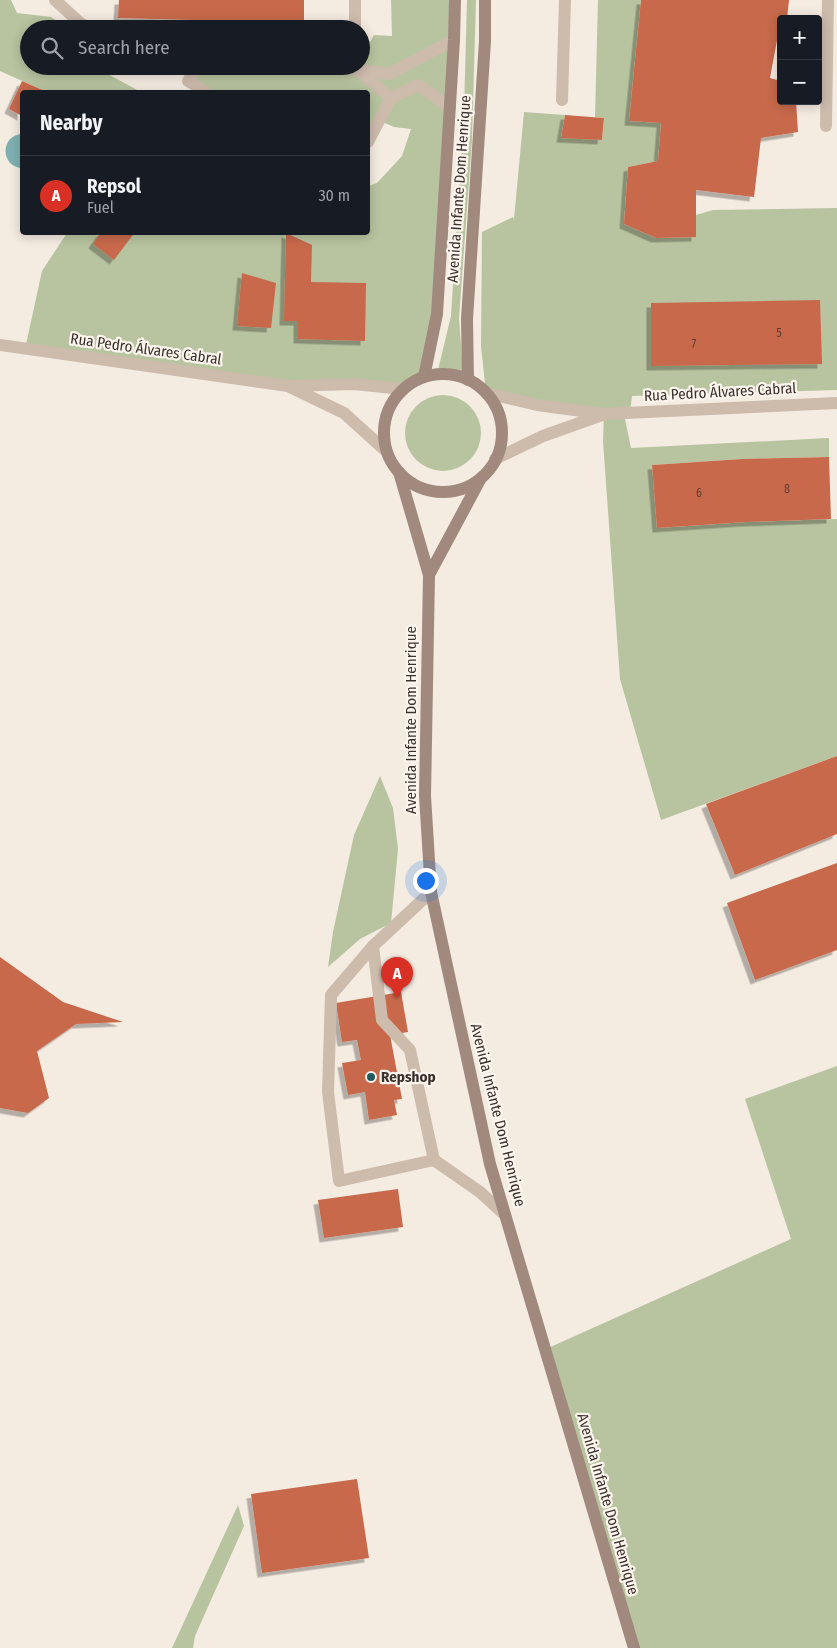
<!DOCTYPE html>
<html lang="en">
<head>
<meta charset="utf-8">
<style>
	body { margin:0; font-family:"Fira Sans Condensed",sans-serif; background:#242831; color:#f1f3f6 }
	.controls { position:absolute; right:15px; top:15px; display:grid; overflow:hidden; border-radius:5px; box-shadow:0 2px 12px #0003 }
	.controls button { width:45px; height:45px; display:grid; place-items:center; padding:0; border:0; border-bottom:1px solid #363941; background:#171b24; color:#f1f3f6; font:25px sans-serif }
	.you { position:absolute; left:425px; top:880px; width:18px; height:18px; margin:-12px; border:4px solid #fff; border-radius:50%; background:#1a73e8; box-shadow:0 0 0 8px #1a73e833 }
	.badge { display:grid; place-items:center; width:32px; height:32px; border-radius:50%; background:#d93025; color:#fff; font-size:16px; font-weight:700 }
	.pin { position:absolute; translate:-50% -41px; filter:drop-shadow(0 1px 2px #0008) }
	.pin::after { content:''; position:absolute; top:26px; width:18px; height:15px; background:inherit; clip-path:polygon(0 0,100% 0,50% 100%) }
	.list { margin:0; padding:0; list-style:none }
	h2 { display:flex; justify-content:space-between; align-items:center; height:65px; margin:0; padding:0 20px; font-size:21px }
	h2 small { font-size:16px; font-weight:400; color:#9ea1a6 }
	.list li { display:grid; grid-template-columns:32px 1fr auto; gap:15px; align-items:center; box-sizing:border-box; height:80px; padding:0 20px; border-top:1px solid #363941 }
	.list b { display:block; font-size:19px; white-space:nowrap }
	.list p { margin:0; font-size:16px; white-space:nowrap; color:#9ea1a6 }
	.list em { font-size:16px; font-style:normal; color:#9ea1a6 }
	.icon { flex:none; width:28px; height:28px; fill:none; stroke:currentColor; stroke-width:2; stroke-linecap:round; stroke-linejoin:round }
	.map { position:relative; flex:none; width:837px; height:1648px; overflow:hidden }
	.search { position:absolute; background:#171b24; box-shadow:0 2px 12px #0003; left:20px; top:20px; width:350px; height:55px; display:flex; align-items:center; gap:12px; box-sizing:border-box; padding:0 18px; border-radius:28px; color:#9ea1a6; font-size:19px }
	.panel { position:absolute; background:#171b24; box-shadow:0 2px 12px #0003; left:20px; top:90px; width:350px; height:145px; border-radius:5px }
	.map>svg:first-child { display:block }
	.green { fill:#b8c4a0 }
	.water { fill:#7fb0b2 }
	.building { fill:#c8694b; filter:url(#shadow) }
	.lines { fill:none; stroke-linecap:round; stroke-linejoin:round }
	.lane { stroke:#cdbbac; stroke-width:12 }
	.street { stroke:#cdbbac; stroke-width:12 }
	.secondary { stroke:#a18a7d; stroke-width:12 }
	.poi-dot { fill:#1f5a5e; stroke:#fbf5ee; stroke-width:2 }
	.labels { text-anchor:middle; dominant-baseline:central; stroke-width:4.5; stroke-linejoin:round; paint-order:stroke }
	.number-label { font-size:12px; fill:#5e3e33 }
	.street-label { font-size:15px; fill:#3b302b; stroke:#fbf5ee }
	.poi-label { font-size:15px; font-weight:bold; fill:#3b302b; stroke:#fbf5ee; text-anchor:start }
</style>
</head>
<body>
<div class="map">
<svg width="837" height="1648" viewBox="0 0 837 1648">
	<defs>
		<filter id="shadow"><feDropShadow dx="-4.5" dy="4.5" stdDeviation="0" flood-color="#0004"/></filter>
	</defs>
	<rect width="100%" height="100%" fill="#f4ebe1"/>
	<g class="green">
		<path d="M0 0H11L17 13 51 17 65 26 63 29H29V66H93L141 92H47L0 71Z"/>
		<path d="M391 0H453L437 314 424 377 413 382 403 389 288 386 25 349 42 271 67 233 285 232 286 238V233L368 232V186L377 183 402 156 411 129 394 127 378 120 368 142V92H206L188 81 197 66H361V58L374 35 392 36Z"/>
		<path d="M467 0H476L472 140 459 318 463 372 446 368 438 370 451 316 464 111Z"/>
		<path d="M598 0H641L629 121 661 123 658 161 628 167 624 224 656 238 696 237V215L713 210 837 208V390L632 396 630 413 624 414 631 448 829 438V457L742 459 652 465 657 528 745 522 837 519V756L661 820 620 679 603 441 604 414 486 393 481 346 482 232 513 217 514 219 524 112 565 115 561 137 602 140 604 118 595 117Z"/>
		<circle cx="443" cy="433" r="38"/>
		<path d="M380 776 393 808 398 849 391 923 360 939 328 967 333 932 354 835Z"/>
		<path d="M837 1066V1648H634L546 1349 791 1239 745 1099Z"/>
		<path d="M238 1505 244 1526 195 1636 193 1648H172Z"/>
	</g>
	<path class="water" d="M22 134V168C0 167 0 135 22 134Z"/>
	<g class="building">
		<path d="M119 0H304V23L118 18Z"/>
		<path d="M641 0H789L787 19H781L770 78 781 81V101H796L798 132 761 138 754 197 696 190V237L656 238 624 224 628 167 658 161 661 123 629 121Z"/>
		<path d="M22 81 47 92H22V116L9 109Z"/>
		<path d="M565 115 604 118 602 140 561 138Z"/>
		<path d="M101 232H135L114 260 93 244Z"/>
		<path d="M286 233 312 245 311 282 366 283 365 341 298 339V321H284Z"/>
		<path d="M242 273 276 283 271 328 237 326Z"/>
		<path d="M820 300 822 364 651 366V303Z"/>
		<path d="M829 457 831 519 746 522 657 528 652 465 742 459Z"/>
		<path d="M837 756V834L735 875 706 804Z"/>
		<path d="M837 863V950L755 980 727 903Z"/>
		<path d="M0 957 63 1002 123 1022 76 1024 37 1051 49 1098 28 1113 0 1108Z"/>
		<path d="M401 992 408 1032 390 1035 402 1099 394 1100 397 1115 369 1120 365 1092 348 1095 342 1063 361 1060 357 1040 342 1042 336 1003Z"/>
		<path d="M398 1189 403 1227 324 1238 318 1200Z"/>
		<path d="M357 1479 369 1558 262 1573 251 1494Z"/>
	</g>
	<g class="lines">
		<g class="lane">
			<path d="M55 0 79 22 90 29"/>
			<path d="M355 29V0"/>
			<path d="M197 66 188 81 206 92"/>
			<path d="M245 66 355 69 389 74 454 40"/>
			<path d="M356 69 391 98"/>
			<path d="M562 100 565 0"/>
			<path d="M826 126 828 0"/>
			<path d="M368 142 391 98 418 85 450 107"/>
			<path d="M431 892 373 946 331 995 328 1092 339 1181 434 1160"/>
			<path d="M373 946 382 1020 410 1050 434 1160 480 1192 505 1215"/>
		</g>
		<g class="street">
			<path d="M0 345 288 386 354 384 403 389"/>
			<path d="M290 387 344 413 387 452"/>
			<path d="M486 393 537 405 604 414 837 403"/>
			<path d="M495 459 543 436 602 415"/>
		</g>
		<g class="secondary">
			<circle cx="443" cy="433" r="59"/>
			<path d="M424 377 437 314 454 40 455 0"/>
			<path d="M468 380 467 319 485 41V0"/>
			<path d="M399 472 429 575 425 796 431 892 490 1164 634 1648"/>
			<path d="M429 575 481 478"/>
		</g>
	</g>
	<circle class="poi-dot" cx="371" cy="1077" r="5"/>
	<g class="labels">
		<g class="number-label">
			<text x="779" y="333">5</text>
			<text x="694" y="344">7</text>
			<text x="787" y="489">8</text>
			<text x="699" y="493">6</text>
		</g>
		<g class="street-label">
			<text transform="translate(459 189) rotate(-86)">Avenida Infante Dom Henrique</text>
			<text transform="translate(146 349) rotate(8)">Rua Pedro Álvares Cabral</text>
			<text transform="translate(720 392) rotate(-3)">Rua Pedro Álvares Cabral</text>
			<text transform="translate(411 720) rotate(-90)">Avenida Infante Dom Henrique</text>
			<text transform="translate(498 1115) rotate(76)">Avenida Infante Dom Henrique</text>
			<text transform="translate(608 1504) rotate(74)">Avenida Infante Dom Henrique</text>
		</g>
		<g class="poi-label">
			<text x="381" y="1077">Repshop</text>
		</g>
	</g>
</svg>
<div class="controls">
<button>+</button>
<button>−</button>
</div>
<div class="you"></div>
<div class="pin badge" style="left:397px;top:998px">A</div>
<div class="search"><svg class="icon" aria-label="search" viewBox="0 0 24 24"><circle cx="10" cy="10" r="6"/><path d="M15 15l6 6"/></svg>Search here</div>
<section class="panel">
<h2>Nearby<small></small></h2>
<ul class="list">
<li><span class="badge">A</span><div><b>Repsol</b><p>Fuel</p></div><em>30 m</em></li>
</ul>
</section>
</div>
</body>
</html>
